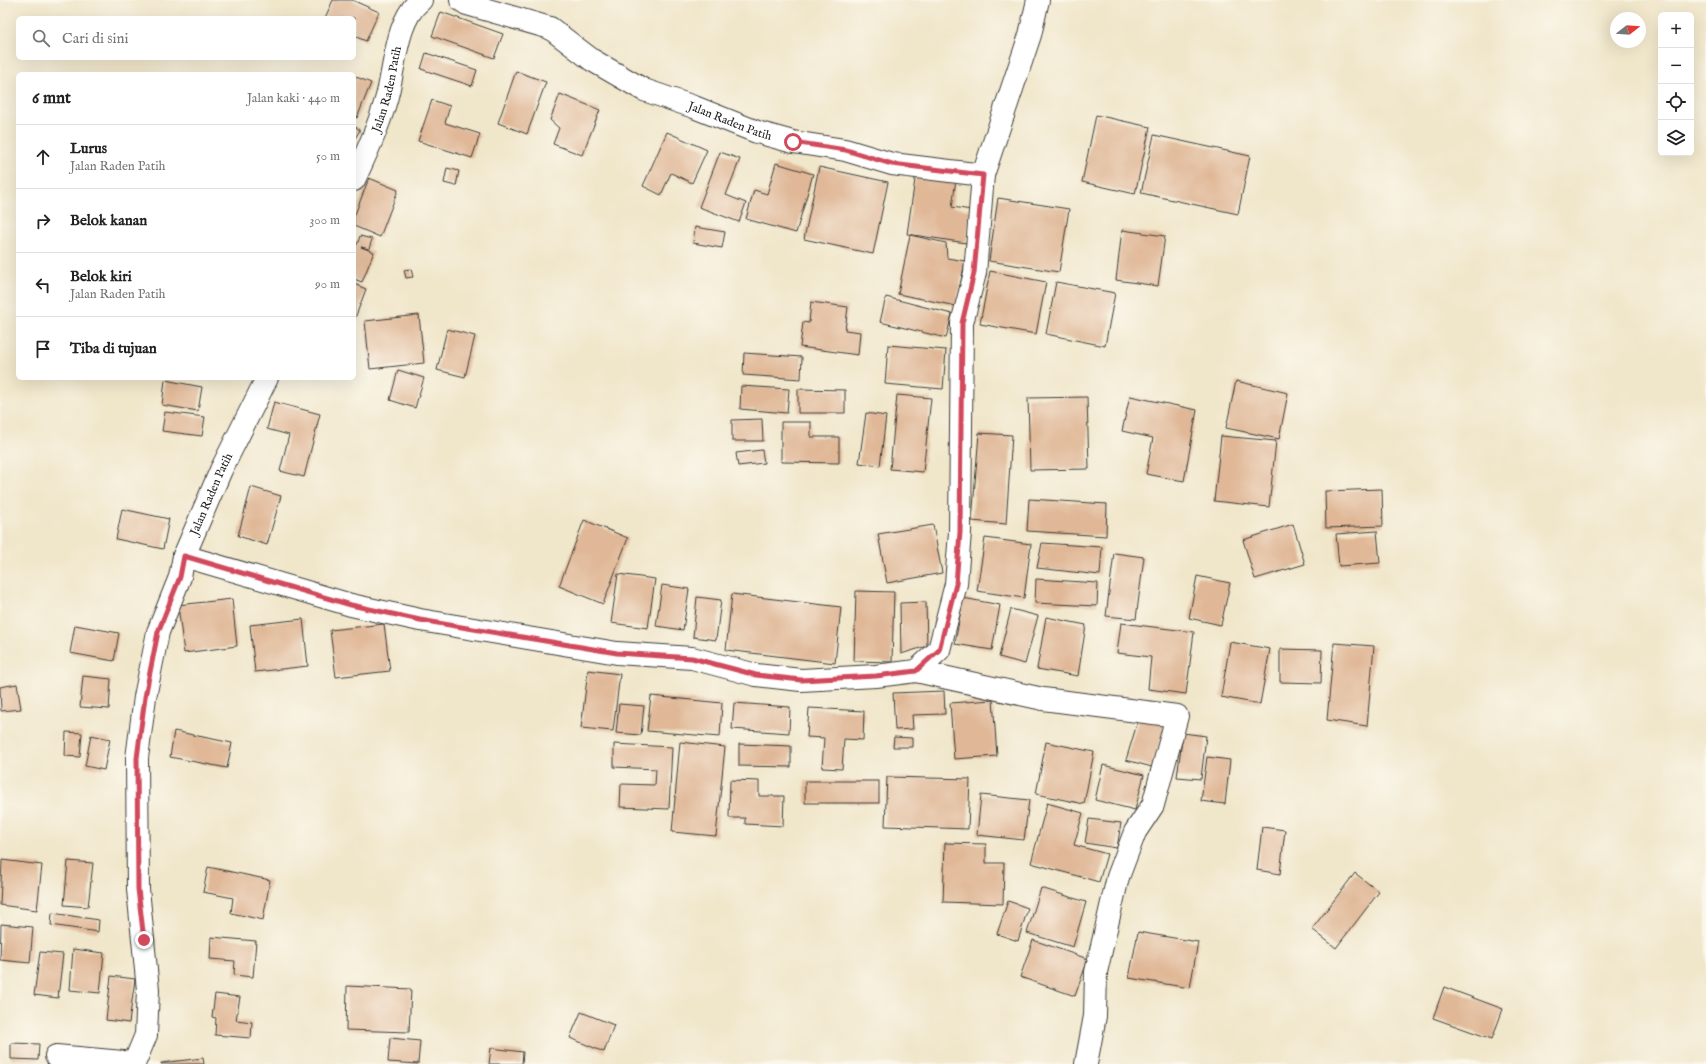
<!DOCTYPE html>
<html lang="id">
<head>
<meta charset="utf-8">
<style>
	body { margin:0; font-family:"IM FELL English",serif; background:#f2f2f2; color:#222 }
	.controls { position:absolute; right:12px; top:12px; display:grid; overflow:hidden; border-radius:6px; box-shadow:0 4px 16px #0002 }
	.controls button { width:36px; height:36px; display:grid; place-items:center; padding:0; border:0; border-bottom:1px solid #e0e0e0; background:#fff; color:#222; font:20px sans-serif }
	.compass { position:absolute; left:1610px; top:12px; width:36px; height:36px; border-radius:50%; background:#fff; box-shadow:0 4px 16px #0002; rotate:73deg }
	.stop { position:absolute; width:12px; height:12px; margin:-9px; border:3px solid #d1495b; border-radius:50%; background:#fff }
	.stop.end { background:#d1495b; border-color:#fff; box-shadow:0 1px 4px #0008 }
	.list { margin:0; padding:0; list-style:none }
	h2 { display:flex; justify-content:space-between; align-items:center; height:52px; margin:0; padding:0 16px; font-size:17px }
	h2 small { font-size:13px; font-weight:400; color:#767676 }
	.list li { display:grid; grid-template-columns:26px 1fr auto; gap:12px; align-items:center; box-sizing:border-box; height:64px; padding:0 16px; border-top:1px solid #e0e0e0 }
	.list b { display:block; font-size:15px; white-space:nowrap }
	.list p { margin:0; font-size:13px; white-space:nowrap; color:#767676 }
	.list em { font-size:13px; font-style:normal; color:#767676 }
	.icon { flex:none; width:22px; height:22px; fill:none; stroke:currentColor; stroke-width:2; stroke-linecap:round; stroke-linejoin:round }
	.map { position:relative; flex:none; width:1706px; height:1064px; overflow:hidden }
	.search { position:absolute; background:#fff; box-shadow:0 4px 16px #0002; left:16px; top:16px; width:340px; height:44px; display:flex; align-items:center; gap:10px; box-sizing:border-box; padding:0 14px; border-radius:6px; color:#767676; font-size:15px }
	.panel { position:absolute; background:#fff; box-shadow:0 4px 16px #0002; left:16px; top:72px; width:340px; height:308px; border-radius:6px }
	.map>svg:first-child { display:block }
	.building { fill:#e0b897 }
	.lines { fill:none; stroke-linecap:round; stroke-linejoin:round }
	.minor-casing { stroke:#3c3a36; stroke-width:24 }
	.minor { stroke:#fff; stroke-width:22 }
	.route { stroke:#d1495b; stroke-width:5 }
	.labels { text-anchor:middle; dominant-baseline:central; stroke-width:3.5; stroke-linejoin:round; paint-order:stroke }
	.street-label { font-size:12px; fill:#1c1c1c; stroke:#fbf7ec }
</style>
</head>
<body>
<div class="map">
<svg width="1706" height="1064" viewBox="0 0 1706 1064">
	<rect width="100%" height="100%" fill="#fbf7ec"/>
	<filter id="ink" filterUnits="userSpaceOnUse"><feTurbulence type="fractalNoise" baseFrequency=".025" numOctaves="2"/><feDisplacementMap in="SourceGraphic" scale="8" xChannelSelector="R" yChannelSelector="G"/><feConvolveMatrix kernelMatrix="1 2 1 2 8 2 1 2 1" color-interpolation-filters="sRGB"/></filter>
	<filter id="wash" filterUnits="userSpaceOnUse"><feTurbulence type="fractalNoise" baseFrequency=".012" numOctaves="4" result="noise"/><feDisplacementMap in="SourceGraphic" scale="16" xChannelSelector="R" yChannelSelector="G"/><feGaussianBlur stdDeviation="0.9" result="paint"/><feColorMatrix in="noise" values="0 0 0 0 0 0 0 0 0 0 0 0 0 0 0 0 0 1.4 0 .05"/><feComposite in="paint" operator="in"/></filter>
	<g filter="url(#wash)">
		<rect width="100%" height="100%" fill="#f0e6ca"/>
		<g id="blocks">
			<g class="building">
				<path d="M333 0H352L379 12 366 41 354 36V18H325Z"/>
				<path d="M441 12 503 34 494 58 432 36Z"/>
				<path d="M426 53 477 70 472 86 421 69Z"/>
				<path d="M516 71 546 82 527 134 498 123Z"/>
				<path d="M354 76 371 83 357 118 354 117Z"/>
				<path d="M560 94 600 110 582 155 553 144 559 128 550 120Z"/>
				<path d="M432 100 450 106 445 123 480 134 472 158 418 141Z"/>
				<path d="M1096 115 1150 127 1135 194 1082 182Z"/>
				<path d="M354 126 360 130 354 140Z"/>
				<path d="M667 132 707 150 692 183 671 173 661 195 643 186Z"/>
				<path d="M1154 135 1250 156 1238 214 1141 193Z"/>
				<path d="M720 152 740 159 726 195 746 203 739 222 699 207Z"/>
				<path d="M776 163 813 174 796 233 746 219 754 190 767 194Z"/>
				<path d="M819 167 888 182 873 254 804 239Z"/>
				<path d="M447 168 459 171 456 186 444 183Z"/>
				<path d="M916 173 956 180 952 207 971 210 966 243 907 234Z"/>
				<path d="M369 178 398 190 380 237 354 226V217Z"/>
				<path d="M998 198 1069 209 1059 272 989 261Z"/>
				<path d="M695 227 725 232 722 248 693 243Z"/>
				<path d="M1122 230 1165 236 1158 286 1116 280Z"/>
				<path d="M910 235 946 243 947 258 965 261 956 306 898 294Z"/>
				<path d="M360 236 372 239 369 249 361 247 374 252 362 282 354 279V244L357 245Z"/>
				<path d="M411 269 413 277 406 278 404 270Z"/>
				<path d="M990 271 1046 282 1036 334 980 324Z"/>
				<path d="M1056 282 1115 293 1105 346 1046 334Z"/>
				<path d="M354 284 366 289 354 321Z"/>
				<path d="M886 297 952 314 946 338 880 322Z"/>
				<path d="M811 302 848 307 845 330 860 332 858 355 800 347 803 322 809 323Z"/>
				<path d="M419 315 424 363 370 369 365 321Z"/>
				<path d="M447 329 475 336 465 377 437 370Z"/>
				<path d="M888 345 946 350 943 389 885 384Z"/>
				<path d="M744 353 802 357 801 379 743 375Z"/>
				<path d="M398 370 424 378 415 408 390 400Z"/>
				<path d="M165 380 202 387 198 411 162 405Z"/>
				<path d="M1236 381 1288 393 1279 439 1226 428Z"/>
				<path d="M741 386 789 389 787 413 740 409Z"/>
				<path d="M798 389 845 390V413H798Z"/>
				<path d="M897 395 931 398 923 472 890 469Z"/>
				<path d="M1130 396 1197 410 1184 481 1146 474 1153 438 1122 431Z"/>
				<path d="M1087 397 1089 469 1030 470 1028 398Z"/>
				<path d="M274 402 320 414 304 477 280 471 289 435 267 429Z"/>
				<path d="M165 412 205 417 202 436 162 431Z"/>
				<path d="M866 413 886 416 880 466 859 463Z"/>
				<path d="M762 419 763 441H732V420Z"/>
				<path d="M781 422H811V437H839V463L781 462Z"/>
				<path d="M979 433 1012 435 1006 524 972 521Z"/>
				<path d="M1221 436 1276 441 1269 507 1214 501Z"/>
				<path d="M762 450 764 463 738 466 736 453Z"/>
				<path d="M251 487 281 496 267 545 238 536Z"/>
				<path d="M1382 489 1383 526 1326 528 1325 491Z"/>
				<path d="M1029 499 1107 504 1106 536 1027 531Z"/>
				<path d="M122 509 169 519 163 549 116 539Z"/>
				<path d="M584 520 628 538 603 604 559 586Z"/>
				<path d="M1293 524 1305 564 1255 579 1243 540Z"/>
				<path d="M933 525 942 573 887 583 878 534Z"/>
				<path d="M1377 531 1380 563 1339 566 1336 534Z"/>
				<path d="M985 538 1031 544 1024 598 977 591Z"/>
				<path d="M1042 543 1102 547 1100 575 1037 568Z"/>
				<path d="M1114 553 1144 557 1136 619 1106 616Z"/>
				<path d="M618 574 655 579 648 628 611 623Z"/>
				<path d="M1197 576 1230 583 1221 625 1189 618Z"/>
				<path d="M1036 579 1098 583 1097 606 1035 603Z"/>
				<path d="M662 585 689 589 683 630 656 626Z"/>
				<path d="M856 591 894 592 892 662 854 661Z"/>
				<path d="M732 594 841 607 835 663 726 650Z"/>
				<path d="M697 597 721 600 716 640 693 637Z"/>
				<path d="M963 598 1000 605 992 650 955 644Z"/>
				<path d="M232 599 237 646 184 653 178 605Z"/>
				<path d="M926 602 927 646 901 654 900 603Z"/>
				<path d="M1011 609 1038 616 1025 664 999 657Z"/>
				<path d="M1046 617 1086 625 1078 676 1037 669Z"/>
				<path d="M303 619 308 666 255 672 250 625Z"/>
				<path d="M1121 623 1194 632 1186 694 1148 689 1151 657 1117 653Z"/>
				<path d="M384 624 390 671 336 677 330 630Z"/>
				<path d="M75 625 119 633 114 661 70 653Z"/>
				<path d="M1230 642 1270 649 1260 704 1221 697Z"/>
				<path d="M1334 643 1374 646 1367 726 1327 720Z"/>
				<path d="M1280 649 1322 650 1321 683 1280 682Z"/>
				<path d="M588 670 620 674 613 731 581 728Z"/>
				<path d="M83 676 111 679 109 709 80 707Z"/>
				<path d="M17 684 21 709 1 711 0 687Z"/>
				<path d="M944 691 945 714 912 715 913 729 895 730 893 693Z"/>
				<path d="M651 696 722 703 720 737 647 731Z"/>
				<path d="M993 700 997 756 954 759 950 703Z"/>
				<path d="M734 703 790 707 789 733 732 729Z"/>
				<path d="M619 704 644 706 641 735 616 733Z"/>
				<path d="M809 708 864 711 863 740 844 739 842 769 822 768 824 738 807 737Z"/>
				<path d="M1139 717 1165 724 1152 767 1126 760Z"/>
				<path d="M174 731 232 743 227 768 170 757Z"/>
				<path d="M66 732 82 733 80 757 65 756Z"/>
				<path d="M1183 733 1206 736 1201 779 1177 777Z"/>
				<path d="M91 735 110 739 104 770 85 766Z"/>
				<path d="M894 737 912 738V747H893Z"/>
				<path d="M680 742 725 747 716 836 672 832Z"/>
				<path d="M1046 742 1094 752 1084 804 1036 794Z"/>
				<path d="M614 744 672 747 669 809 620 807 621 784 655 785 656 769 614 767Z"/>
				<path d="M739 744 791 746V767L739 766Z"/>
				<path d="M1207 757 1230 760 1225 804 1201 801Z"/>
				<path d="M1103 765 1144 775 1135 810 1095 800Z"/>
				<path d="M887 777 970 779 968 829 885 826Z"/>
				<path d="M730 780 759 781V796H784L783 826 745 824V818H729Z"/>
				<rect x="805" y="781" width="74" height="22"/>
				<path d="M981 795 1029 800 1024 840 977 835Z"/>
				<path d="M1047 803 1083 813 1074 845 1107 854 1099 882 1031 863Z"/>
				<path d="M1089 819 1121 823 1117 848 1085 843Z"/>
				<path d="M1262 827 1285 830 1280 874 1257 870Z"/>
				<path d="M945 843 986 844V863H1004L1003 904 943 902Z"/>
				<path d="M2 860 42 865 37 910 0 905Z"/>
				<path d="M68 861 93 863 88 907 64 905Z"/>
				<path d="M208 867 270 880 263 920 231 913 233 898 203 892Z"/>
				<path d="M1355 873 1379 892 1336 948 1312 929Z"/>
				<path d="M1041 888 1086 902 1073 947 1027 933Z"/>
				<path d="M1008 901 1028 908 1018 941 997 934Z"/>
				<path d="M52 913 99 920 98 932 51 925Z"/>
				<path d="M1 924 33 927 30 963 0 960Z"/>
				<path d="M1138 932 1198 942 1190 988 1129 978Z"/>
				<path d="M211 937 256 941 253 977 234 975 235 961 210 959Z"/>
				<path d="M1033 940 1088 959 1075 996 1020 977Z"/>
				<path d="M73 949 104 953 100 993 70 990Z"/>
				<path d="M40 952 63 954 58 998 34 995Z"/>
				<path d="M111 976 135 979 129 1023 106 1020Z"/>
				<path d="M347 986 411 989 409 1032 346 1030Z"/>
				<path d="M1444 987 1503 1009 1492 1039 1433 1018Z"/>
				<path d="M215 994 240 997 236 1020 252 1022 251 1038 215 1035 216 1018 212 1017Z"/>
				<path d="M581 1012 614 1025 604 1052 570 1038Z"/>
				<path d="M390 1038 420 1041 418 1064 388 1062Z"/>
				<path d="M11 1043 39 1044 38 1060 11 1059Z"/>
				<path d="M491 1048 523 1052 522 1064H489Z"/>
				<path d="M203 1058 204 1064H161V1063Z"/>
			</g>
		</g>
	</g>
	<g filter="url(#ink)">
		<use href="#blocks" fill-opacity="0" stroke="#3c3a36" stroke-width="1"/>
		<g class="lines">
			<g class="minor-casing">
				<g id="minor">
					<path id="s1" d="M461 0 467 4 550 28 592 60 644 90 694 107 757 132 793 142 845 150 892 164 983 175 1030 35 1038 0"/>
					<path id="s2" d="M354 180C366 154 378 128 386 100 395 71 395 20 421 0"/>
					<path d="M184 556 351 605 420 620 617 653 692 658 756 675 801 680 876 676 916 671 939 650 956 584 960 532 962 323 975 273 983 175"/>
					<path d="M916 671 1043 699 1177 716 1153 805 1135 832 1118 877 1096 972 1095 1016 1086 1064"/>
					<path d="M56 1056 134 1063"/>
					<path id="s3" d="M134 1064 146 1035 148 990 138 889 137 758 145 697 158 632 180 577 184 556 221 470 267 378"/>
				</g>
			</g>
			<use href="#minor" class="minor"/>
		</g>
	</g>
	<g class="lines" filter="url(#ink)">
		<path class="route" d="M144 940 138 889 137 758 145 697 158 632 180 577 184 556 351 605 420 620 617 653 692 658 756 675 801 680 876 676 916 671 939 650 956 584 960 532 962 323 974 273 983 175 892 164 846 150 793 142"/>
	</g>
	<g class="labels">
		<g class="street-label">
			<text stroke="none"><textPath href="#s2" startOffset="97">Jalan Raden Patih</textPath></text>
			<text stroke="none"><textPath href="#s1" startOffset="298">Jalan Raden Patih</textPath></text>
			<text stroke="none"><textPath href="#s3" startOffset="585">Jalan Raden Patih</textPath></text>
		</g>
	</g>
</svg>
<div class="controls">
<button>+</button>
<button>−</button>
<button><svg class="icon" aria-label="locate" viewBox="0 0 24 24"><circle cx="12" cy="12" r="6"/><path d="M12 2v4M12 18v4M2 12h4M18 12h4"/></svg></button>
<button><svg class="icon" aria-label="layers" viewBox="0 0 24 24"><path d="M12 4l9 5-9 5-9-5zM3 14l9 5 9-5"/></svg></button>
</div>
<svg class="compass" viewBox="-18 -18 36 36"><path d="M0-13l5 13h-10z" fill="#e53935"/><path d="M0 13l5-13h-10z" fill="#767676"/></svg>
<div class="stop" style="left:793px;top:142px"></div>
<div class="stop end" style="left:144px;top:940px"></div>
<div class="search"><svg class="icon" aria-label="search" viewBox="0 0 24 24"><circle cx="10" cy="10" r="6"/><path d="M15 15l6 6"/></svg>Cari di sini</div>
<section class="panel">
<h2>6 mnt<small>Jalan kaki · 440 m</small></h2>
<ul class="list">
<li><svg class="icon" aria-label="ahead" viewBox="0 0 24 24"><path d="M12 20V5M6 11l6-6 6 6"/></svg><div><b>Lurus</b><p>Jalan Raden Patih</p></div><em>50 m</em></li>
<li><svg class="icon" aria-label="right" viewBox="0 0 24 24"><path d="M7 20v-9h11M14 6l5 5-5 5"/></svg><div><b>Belok kanan</b></div><em>300 m</em></li>
<li><svg class="icon" aria-label="left" viewBox="0 0 24 24"><path d="M17 20v-9H6M10 6l-5 5 5 5"/></svg><div><b>Belok kiri</b><p>Jalan Raden Patih</p></div><em>90 m</em></li>
<li><svg class="icon" aria-label="arrive" viewBox="0 0 24 24"><path d="M6 21V4h12l-3 4 3 4H6"/></svg><div><b>Tiba di tujuan</b></div></li>
</ul>
</section>
</div>
</body>
</html>
